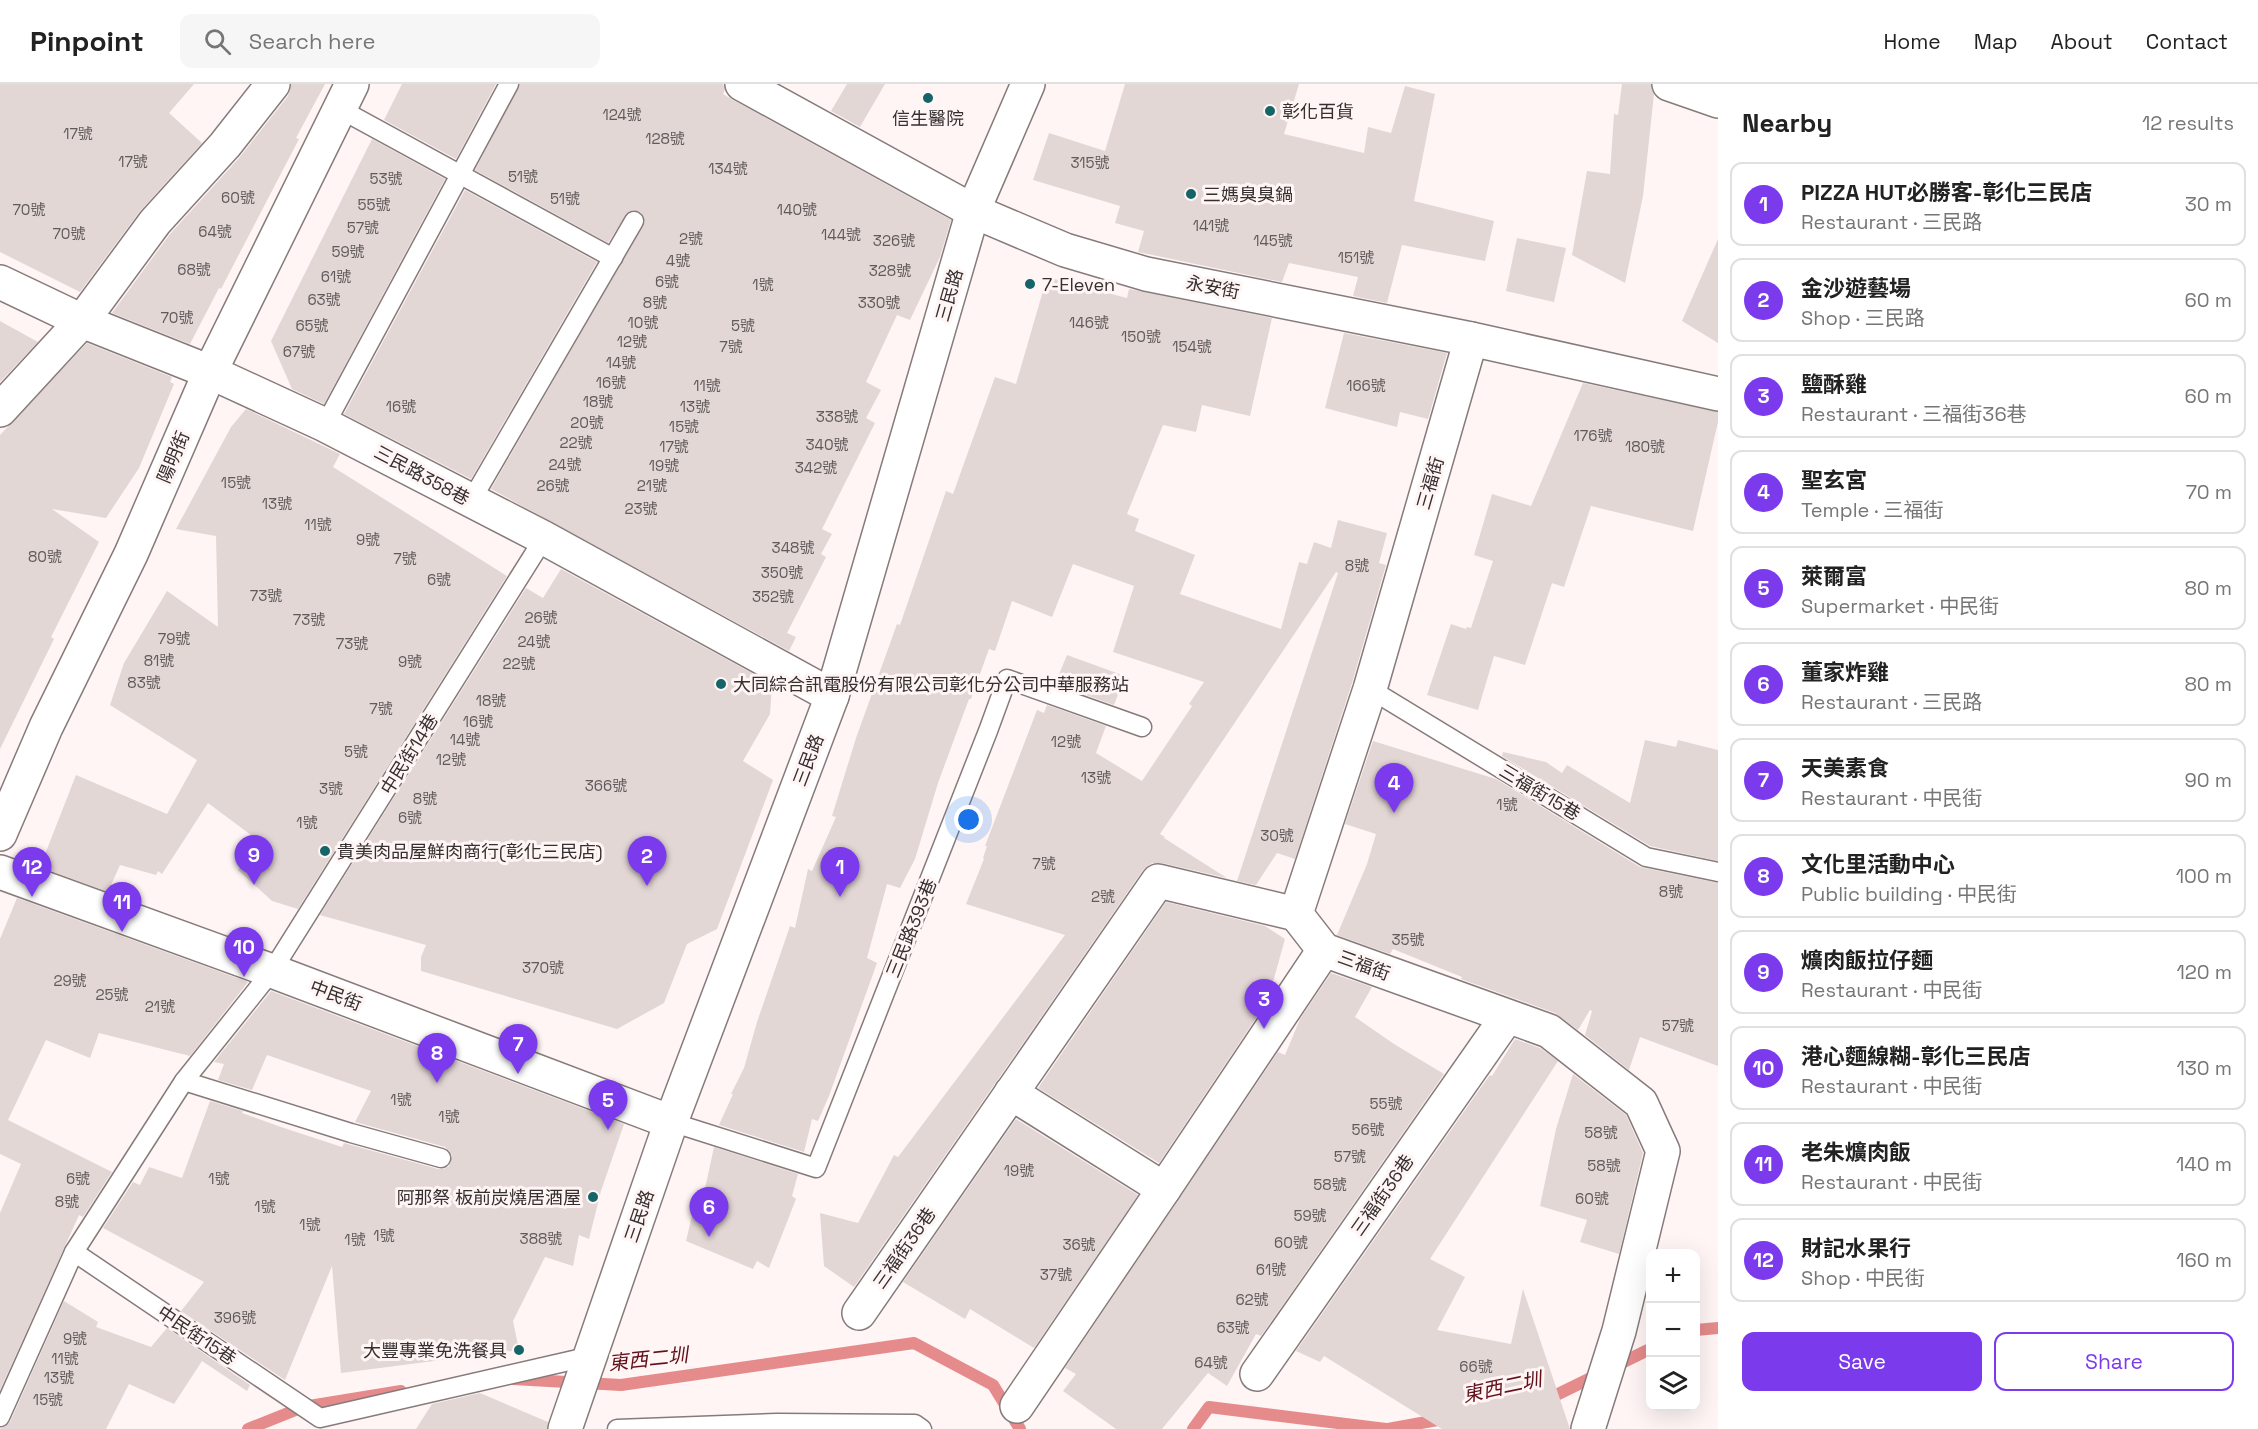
<!DOCTYPE html>
<html lang="en">
<head>
<meta charset="utf-8">
<style>
	body { margin:0; font-family:"Space Grotesk","Noto Sans TC",sans-serif; background:#f6f6f6; color:#222 }
	.controls { position:absolute; right:18px; bottom:18px; display:grid; overflow:hidden; border-radius:12px; box-shadow:0 6px 24px #0002 }
	.controls button { width:54px; height:54px; display:grid; place-items:center; padding:0; border:0; border-bottom:2px solid #e0e0e0; background:#fff; color:#222; font:30px sans-serif }
	.you { position:absolute; left:969px; top:736px; width:21px; height:21px; margin:-15px; border:4px solid #fff; border-radius:50%; background:#1a73e8; box-shadow:0 0 0 9px #1a73e833 }
	.badge { display:grid; place-items:center; width:39px; height:39px; border-radius:50%; background:#7c3aed; color:#fff; font-size:20px; font-weight:700 }
	.pin { position:absolute; translate:-50% -50px; filter:drop-shadow(0 2px 3px #0008) }
	.pin::after { content:''; position:absolute; top:32px; width:21px; height:18px; background:inherit; clip-path:polygon(0 0,100% 0,50% 100%) }
	.list { margin:0; padding:0; list-style:none }
	h2 { display:flex; justify-content:space-between; align-items:center; height:78px; margin:0; padding:0 24px; font-size:26px }
	h2 small { font-size:20px; font-weight:400; color:#767676 }
	.list li { display:grid; grid-template-columns:39px 1fr auto; gap:18px; align-items:center; box-sizing:border-box; height:84px; margin:0 12px 12px; padding:0 12px; border:2px solid #e0e0e0; border-radius:12px }
	.list b { display:block; font-size:22px; white-space:nowrap }
	.list p { margin:0; font-size:20px; white-space:nowrap; color:#767676 }
	.list em { font-size:20px; font-style:normal; color:#767676 }
	.actions { display:flex; gap:12px; padding:18px 24px }
	.actions a { flex:1; padding:14px 0; border:2px solid #7c3aed; border-radius:12px; text-align:center; font-size:21px; color:#7c3aed }
	.actions .main { background:#7c3aed; color:#fff }
	.icon { flex:none; width:33px; height:33px; fill:none; stroke:currentColor; stroke-width:2; stroke-linecap:round; stroke-linejoin:round }
	.map { position:relative; flex:none; width:1718px; height:1345px; overflow:hidden }
	header { display:flex; align-items:center; gap:36px; box-sizing:border-box; height:84px; padding:0 30px; background:#fff; border-bottom:2px solid #e0e0e0 }
	header strong { font-size:28px }
	nav { display:flex; gap:33px; margin-inline-start:auto; font-size:21px }
	.search { width:420px; height:54px; background:#f6f6f6; display:flex; align-items:center; gap:15px; box-sizing:border-box; padding:0 21px; border-radius:12px; color:#767676; font-size:22px }
	main { display:flex }
	aside { flex:1; background:#fff }
	.map>svg:first-child { display:block }
	.lines { fill:none; stroke-linecap:round; stroke-linejoin:round }
	.stream { stroke:#e58b8b; stroke-width:12 }
	.building { fill:#e3d7d6 }
	.service-casing { stroke:#867b7a; stroke-width:21 }
	.minor-casing { stroke:#867b7a; stroke-width:36 }
	.tertiary-casing { stroke:#867b7a; stroke-width:36 }
	.service { stroke:#fff; stroke-width:18 }
	.minor { stroke:#fff; stroke-width:33 }
	.tertiary { stroke:#fff; stroke-width:33 }
	.poi-dot { fill:#156468; stroke:#fff5f4; stroke-width:2 }
	.labels { text-anchor:middle; dominant-baseline:central; stroke-width:6; stroke-linejoin:round; paint-order:stroke }
	.number-label { font-size:15px; fill:#605a5a }
	.poi-label { font-size:18px; fill:#353030; stroke:#fff5f4; text-anchor:start }
	.street-label { font-size:18px; fill:#353030; stroke:#fff5f4 }
	.water-label { font-size:20px; font-style:italic; fill:#61101a; stroke:#fff5f4 }
</style>
</head>
<body>
<header>
<strong>Pinpoint</strong>
<div class="search"><svg class="icon" aria-label="search" viewBox="0 0 24 24"><circle cx="10" cy="10" r="6"/><path d="M15 15l6 6"/></svg>Search here</div>
<nav><a>Home</a><a>Map</a><a>About</a><a>Contact</a></nav>
</header>
<main>
<div class="map">
<svg width="1718" height="1345" viewBox="0 0 1718 1345">
	<rect width="100%" height="100%" fill="#fff5f4"/>
	<g class="lines">
		<g class="stream">
			<path d="M1696 1246 1718 1244"/>
			<path d="M513 1295 621 1301 914 1259 993 1301 1020 1345"/>
			<path d="M1546 1316 1650 1265"/>
			<path d="M248 1345 303 1323 401 1307"/>
			<path d="M1193 1345 1209 1323 1386 1345"/>
			<path d="M1388 1345 1443 1335"/>
		</g>
	</g>
	<g class="building">
		<path d="M0 0H194L169 29 202 59 140 127 80 208 0 168Z"/>
		<path d="M291 0H325L296 54 299 55 221 205 219 204 190 260 112 229 170 150 239 74 288 12Z"/>
		<path d="M402 0H496L456 75 384 36Z"/>
		<path d="M520 0H723L725 6 723 10 733 16 951 136 940 173 910 236 897 231 866 298 881 306 866 334 875 339 822 445 832 450 821 470 826 473 787 549 796 553 789 567 491 405 645 138 640 128 633 126 628 128 608 159 475 86Z"/>
		<path d="M847 0H885L860 43 831 27Z"/>
		<path d="M1125 0H1299L1284 50 1364 69 1368 43 1391 49 1405 2 1435 10 1414 117 1494 137 1485 177 1402 161 1387 219 1353 212 1358 193 1289 179 1282 198 1138 168 1144 147 1115 139 1120 122 1033 96 1049 49 1105 67Z"/>
		<path d="M1622 0H1651L1654 10 1643 112 1625 199 1572 171 1587 87 1610 90 1614 30 1618 31Z"/>
		<path d="M372 55 445 95 324 320 292 305 271 257Z"/>
		<path d="M465 106 597 178 471 395 344 330Z"/>
		<path d="M1517 154 1566 164 1554 218 1506 207Z"/>
		<path d="M1718 155V259L1682 237Z"/>
		<path d="M1047 193 1127 214 1129 205 1272 234 1250 332 1202 321 1196 348 1163 341 1127 430 1139 435 1135 447 1195 471 1180 510 1281 545 1299 478 1307 480 1314 458 1331 464 1338 436 1387 449 1379 479 1386 481 1352 599 1295 775 1277 769 1256 801 1237 797 1338 489 1336 488 1160 750 1165 753 1164 754 1227 794 1162 779H1152L1143 786 854 1203 824 1182 820 1129 858 1139 894 1071 898 1073 1065 851 966 820 984 775 983 774 987 762H985L1037 626 1044 629 1047 621 1106 642 1096 669 1142 697 1192 622 1189 620 1204 598 1113 568 1134 502 1073 480 1052 533 1012 517 995 567 989 565 971 615H969L938 699 915 775 900 804 887 800 867 874 877 879 829 1012 818 1037 812 1035 804 1068 719 1041 733 1010H731L744 984 757 938 790 842 795 844 808 785 812 787 836 733 832 732 856 654 897 540 900 541 946 407 953 410 995 293 1016 300Z"/>
		<path d="M0 237 38 258 0 298Z"/>
		<path d="M1344 249 1447 269 1428 335 1400 328 1397 343 1325 324Z"/>
		<path d="M87 259 172 293 170 298 174 300 139 384 106 434 52 425 99 458 51 553 54 555 0 665V351Z"/>
		<path d="M1583 299 1718 328V338L1693 447 1591 422 1564 503 1552 499 1525 581 1494 572 1478 626 1427 611 1451 540 1466 545 1467 543 1471 544 1493 477 1474 471 1492 410 1531 422Z"/>
		<path d="M246 325 340 370 333 383 507 492 298 825 272 817 238 786 259 757 208 719 162 790 158 787 156 791 120 781 108 808 40 783 76 691 167 730 197 676 110 621 124 579 167 507 218 543 216 452 176 445 231 343Z"/>
		<path d="M561 485 772 600 770 630 743 677 773 696 717 845 687 860 664 919 617 945 421 887V873L426 861 320 831 526 504 543 514Z"/>
		<path d="M1067 571 1125 592 1114 621 1055 600Z"/>
		<path d="M1645 656 1676 663 1678 656 1718 666V777L1650 762 1502 672 1503 668 1546 678 1562 689 1567 681 1630 719Z"/>
		<path d="M1373 657 1496 695 1640 783 1718 799V982L1640 953 1629 986 1585 951 1592 927 1590 926 1578 946 1555 929 1461 895 1462 893 1393 865 1390 870 1337 851 1367 780 1376 750 1345 740Z"/>
		<path d="M17 814 248 898 190 972 99 949 90 974 46 956 8 1036 112 1088 83 1133 79 1131 0 1306V1129L21 1080 0 1070V855Z"/>
		<path d="M1166 818 1265 842 1285 855 1268 916 1159 1079 1038 1004Z"/>
		<path d="M1331 889 1372 903 1355 933 1394 960 1444 990 1261 1252 1256 1250 1227 1302 1208 1289 1162 1345H1116L1063 1307 1076 1290 1065 1284 1278 968 1285 971 1300 935Z"/>
		<path d="M271 907 624 1040 601 1107 589 1155 579 1151 573 1182 545 1173 513 1237 519 1266 341 1289 332 1182 285 1296 181 1227 204 1198 103 1144 133 1098 140 1101 149 1083 182 1094 210 1017 243 1027 242 1029 281 1043 342 1063 344 1059 438 1085H444L449 1082 452 1071 445 1063 355 1038 371 1007 267 971 252 1006 218 996 224 980 214 978Z"/>
		<path d="M1515 955 1540 964 1558 977 1430 1175 1465 1193 1437 1246 1511 1260 1523 1205 1570 1345H1442L1324 1272 1320 1278 1296 1267 1477 1009 1490 991 1492 992Z"/>
		<path d="M1573 990 1626 1031 1643 1069 1619 1170 1580 1158 1587 1136 1540 1122 1556 1045Z"/>
		<path d="M1016 1035 1138 1111 1034 1264 970 1225 965 1235 903 1198Z"/>
		<path d="M714 1063 798 1090 792 1112 796 1115 769 1184 757 1177 753 1185 686 1157 697 1111 703 1114Z"/>
		<path d="M64 1217 98 1238 96 1243 151 1263 167 1244 250 1301 247 1307 202 1277 174 1320 129 1300 106 1345H0L10 1338Z"/>
		<path d="M480 1309 548 1338 547 1345H416L432 1320Z"/>
	</g>
	<g class="lines">
		<g class="service-casing">
			<g id="service">
				<path d="M340 25 613 174"/>
				<path d="M325 341 509 0"/>
				<path d="M471 417 634 137"/>
				<path d="M1370 605 1646 773 1718 788"/>
				<path d="M184 997 351 1049 441 1074"/>
				<path d="M671 1038 816 1084 988 647 1007 595 1142 643"/>
				<path d="M74 1168 320 1334 591 1272"/>
				<path d="M0 1333 74 1168 184 997 272 887 544 454"/>
				<path d="M617 1345 777 1339 915 1340 922 1345"/>
			</g>
		</g>
		<g class="minor-casing">
			<g id="minor">
				<path d="M1669 0 1718 17"/>
				<path d="M0 198 82 237 210 288 325 341 544 454 832 612"/>
				<path d="M1471 255 1370 605 1296 830 1324 866 1549 947 1641 1019 1663 1067 1619 1247 1588 1345"/>
				<path d="M0 326 82 237 155 138 225 61 273 0"/>
				<path d="M0 750 46 643 131 470 210 288 352 0"/>
				<path d="M0 788 272 887 671 1038"/>
				<path d="M1011 1009 1164 1105 1324 866"/>
				<path d="M859 1229 1158 797 1296 830"/>
				<path d="M1257 1290 1507 933"/>
				<path d="M1017 1322 1164 1105"/>
			</g>
		</g>
		<g class="tertiary-casing">
			<g id="tertiary">
				<path d="M742 0 973 127 1065 166 1146 190 1471 255 1718 310"/>
				<path d="M565 1345 671 1038 832 612 973 127 1028 0"/>
			</g>
		</g>
		<use href="#service" class="service"/>
		<use href="#minor" class="minor"/>
		<use href="#tertiary" class="tertiary"/>
	</g>
	<g class="poi-dot">
		<circle cx="928" cy="14" r="6"/>
		<circle cx="1270" cy="27" r="6"/>
		<circle cx="1191" cy="110" r="6"/>
		<circle cx="1030" cy="200" r="6"/>
		<circle cx="721" cy="600" r="6"/>
		<circle cx="325" cy="767" r="6"/>
		<circle cx="593" cy="1113" r="6"/>
		<circle cx="519" cy="1266" r="6"/>
	</g>
	<g class="labels">
		<g class="number-label">
			<text x="622" y="30">124號</text>
			<text x="78" y="49">17號</text>
			<text x="665" y="54">128號</text>
			<text x="133" y="77">17號</text>
			<text x="1090" y="78">315號</text>
			<text x="728" y="84">134號</text>
			<text x="523" y="92">51號</text>
			<text x="386" y="94">53號</text>
			<text x="238" y="113">60號</text>
			<text x="565" y="114">51號</text>
			<text x="374" y="120">55號</text>
			<text x="29" y="125">70號</text>
			<text x="797" y="125">140號</text>
			<text x="1211" y="141">141號</text>
			<text x="363" y="143">57號</text>
			<text x="215" y="147">64號</text>
			<text x="69" y="149">70號</text>
			<text x="841" y="150">144號</text>
			<text x="691" y="154">2號</text>
			<text x="894" y="156">326號</text>
			<text x="1273" y="156">145號</text>
			<text x="348" y="167">59號</text>
			<text x="1356" y="173">151號</text>
			<text x="678" y="176">4號</text>
			<text x="194" y="185">68號</text>
			<text x="890" y="186">328號</text>
			<text x="336" y="192">61號</text>
			<text x="667" y="197">6號</text>
			<text x="763" y="200">1號</text>
			<text x="324" y="215">63號</text>
			<text x="655" y="218">8號</text>
			<text x="879" y="218">330號</text>
			<text x="177" y="233">70號</text>
			<text x="643" y="238">10號</text>
			<text x="1089" y="238">146號</text>
			<text x="312" y="241">65號</text>
			<text x="743" y="241">5號</text>
			<text x="1141" y="252">150號</text>
			<text x="632" y="257">12號</text>
			<text x="731" y="262">7號</text>
			<text x="1192" y="262">154號</text>
			<text x="299" y="267">67號</text>
			<text x="621" y="278">14號</text>
			<text x="611" y="298">16號</text>
			<text x="707" y="301">11號</text>
			<text x="1366" y="301">166號</text>
			<text x="598" y="317">18號</text>
			<text x="401" y="322">16號</text>
			<text x="695" y="322">13號</text>
			<text x="837" y="332">338號</text>
			<text x="587" y="338">20號</text>
			<text x="684" y="342">15號</text>
			<text x="1593" y="351">176號</text>
			<text x="576" y="358">22號</text>
			<text x="827" y="360">340號</text>
			<text x="674" y="362">17號</text>
			<text x="1645" y="362">180號</text>
			<text x="565" y="380">24號</text>
			<text x="664" y="381">19號</text>
			<text x="816" y="383">342號</text>
			<text x="236" y="398">15號</text>
			<text x="553" y="401">26號</text>
			<text x="652" y="401">21號</text>
			<text x="277" y="419">13號</text>
			<text x="641" y="424">23號</text>
			<text x="318" y="440">11號</text>
			<text x="368" y="455">9號</text>
			<text x="793" y="463">348號</text>
			<text x="45" y="472">80號</text>
			<text x="405" y="474">7號</text>
			<text x="1357" y="481">8號</text>
			<text x="782" y="488">350號</text>
			<text x="439" y="495">6號</text>
			<text x="266" y="511">73號</text>
			<text x="773" y="512">352號</text>
			<text x="541" y="533">26號</text>
			<text x="309" y="535">73號</text>
			<text x="174" y="554">79號</text>
			<text x="534" y="557">24號</text>
			<text x="352" y="559">73號</text>
			<text x="159" y="576">81號</text>
			<text x="410" y="577">9號</text>
			<text x="519" y="579">22號</text>
			<text x="144" y="598">83號</text>
			<text x="491" y="616">18號</text>
			<text x="381" y="624">7號</text>
			<text x="478" y="637">16號</text>
			<text x="465" y="655">14號</text>
			<text x="1066" y="657">12號</text>
			<text x="356" y="667">5號</text>
			<text x="451" y="675">12號</text>
			<text x="1096" y="693">13號</text>
			<text x="606" y="701">366號</text>
			<text x="331" y="704">3號</text>
			<text x="425" y="714">8號</text>
			<text x="1507" y="720">1號</text>
			<text x="410" y="733">6號</text>
			<text x="307" y="738">1號</text>
			<text x="1277" y="751">30號</text>
			<text x="1044" y="779">7號</text>
			<text x="1671" y="807">8號</text>
			<text x="1103" y="812">2號</text>
			<text x="1408" y="855">35號</text>
			<text x="543" y="883">370號</text>
			<text x="70" y="896">29號</text>
			<text x="112" y="910">25號</text>
			<text x="160" y="922">21號</text>
			<text x="1678" y="941">57號</text>
			<text x="401" y="1015">1號</text>
			<text x="1386" y="1019">55號</text>
			<text x="449" y="1032">1號</text>
			<text x="1368" y="1045">56號</text>
			<text x="1601" y="1048">58號</text>
			<text x="1350" y="1072">57號</text>
			<text x="1604" y="1081">58號</text>
			<text x="1019" y="1086">19號</text>
			<text x="78" y="1094">6號</text>
			<text x="219" y="1094">1號</text>
			<text x="1330" y="1100">58號</text>
			<text x="1592" y="1114">60號</text>
			<text x="67" y="1117">8號</text>
			<text x="265" y="1122">1號</text>
			<text x="1310" y="1131">59號</text>
			<text x="310" y="1140">1號</text>
			<text x="384" y="1151">1號</text>
			<text x="541" y="1154">388號</text>
			<text x="355" y="1155">1號</text>
			<text x="1291" y="1158">60號</text>
			<text x="1079" y="1160">36號</text>
			<text x="1271" y="1185">61號</text>
			<text x="1056" y="1190">37號</text>
			<text x="1252" y="1215">62號</text>
			<text x="235" y="1233">396號</text>
			<text x="1233" y="1243">63號</text>
			<text x="75" y="1254">9號</text>
			<text x="65" y="1274">11號</text>
			<text x="1211" y="1278">64號</text>
			<text x="1476" y="1282">66號</text>
			<text x="59" y="1293">13號</text>
			<text x="48" y="1315">15號</text>
		</g>
		<g class="poi-label">
			<text x="1282" y="27">彰化百貨</text>
			<text x="928" y="34" text-anchor="middle">信生醫院</text>
			<text x="1203" y="110">三媽臭臭鍋</text>
			<text x="1042" y="200">7-Eleven</text>
			<text x="733" y="600">大同綜合訊電股份有限公司彰化分公司中華服務站</text>
			<text x="337" y="767">貴美肉品屋鮮肉商行(彰化三民店)</text>
			<text x="581" y="1113" text-anchor="end">阿那祭 板前炭燒居酒屋</text>
			<text x="507" y="1266" text-anchor="end">大豐專業免洗餐具</text>
		</g>
		<g class="street-label">
			<text transform="translate(1213 203) rotate(11)">永安街</text>
			<text transform="translate(949 211) rotate(-74)">三民路</text>
			<text transform="translate(173 373) rotate(-67)">陽明街</text>
			<text transform="translate(422 391) rotate(28)">三民路358巷</text>
			<text transform="translate(1430 399) rotate(-74)">三福街</text>
			<text transform="translate(409 670) rotate(-58)">中民街14巷</text>
			<text transform="translate(808 676) rotate(-69)">三民路</text>
			<text transform="translate(1540 708) rotate(31)">三福街15巷</text>
			<text transform="translate(911 844) rotate(-68)">三民路393巷</text>
			<text transform="translate(1364 881) rotate(20)">三福街</text>
			<text transform="translate(336 911) rotate(21)">中民街</text>
			<text transform="translate(1382 1111) rotate(-55)">三福街36巷</text>
			<text transform="translate(639 1132) rotate(-71)">三民路</text>
			<text transform="translate(904 1164) rotate(-55)">三福街36巷</text>
			<text transform="translate(197 1251) rotate(34)">中民街15巷</text>
		</g>
		<g class="water-label">
			<text transform="translate(648 1275) rotate(-6)">東西二圳</text>
			<text transform="translate(1502 1303) rotate(-12)">東西二圳</text>
		</g>
	</g>
</svg>
<div class="controls">
<button>+</button>
<button>−</button>
<button><svg class="icon" aria-label="layers" viewBox="0 0 24 24"><path d="M12 4l9 5-9 5-9-5zM3 14l9 5 9-5"/></svg></button>
</div>
<div class="you"></div>
<div class="pin badge" style="left:840px;top:813px">1</div>
<div class="pin badge" style="left:647px;top:802px">2</div>
<div class="pin badge" style="left:1264px;top:945px">3</div>
<div class="pin badge" style="left:1394px;top:729px">4</div>
<div class="pin badge" style="left:608px;top:1046px">5</div>
<div class="pin badge" style="left:709px;top:1153px">6</div>
<div class="pin badge" style="left:518px;top:990px">7</div>
<div class="pin badge" style="left:437px;top:999px">8</div>
<div class="pin badge" style="left:254px;top:801px">9</div>
<div class="pin badge" style="left:244px;top:893px">10</div>
<div class="pin badge" style="left:122px;top:848px">11</div>
<div class="pin badge" style="left:32px;top:813px">12</div>
</div>
<aside>
<h2>Nearby<small>12 results</small></h2>
<ul class="list">
<li><span class="badge">1</span><div><b>PIZZA HUT必勝客-彰化三民店</b><p>Restaurant · 三民路</p></div><em>30 m</em></li>
<li><span class="badge">2</span><div><b>金沙遊藝場</b><p>Shop · 三民路</p></div><em>60 m</em></li>
<li><span class="badge">3</span><div><b>鹽酥雞</b><p>Restaurant · 三福街36巷</p></div><em>60 m</em></li>
<li><span class="badge">4</span><div><b>聖玄宮</b><p>Temple · 三福街</p></div><em>70 m</em></li>
<li><span class="badge">5</span><div><b>萊爾富</b><p>Supermarket · 中民街</p></div><em>80 m</em></li>
<li><span class="badge">6</span><div><b>董家炸雞</b><p>Restaurant · 三民路</p></div><em>80 m</em></li>
<li><span class="badge">7</span><div><b>天美素食</b><p>Restaurant · 中民街</p></div><em>90 m</em></li>
<li><span class="badge">8</span><div><b>文化里活動中心</b><p>Public building · 中民街</p></div><em>100 m</em></li>
<li><span class="badge">9</span><div><b>爌肉飯拉仔麵</b><p>Restaurant · 中民街</p></div><em>120 m</em></li>
<li><span class="badge">10</span><div><b>港心麵線糊-彰化三民店</b><p>Restaurant · 中民街</p></div><em>130 m</em></li>
<li><span class="badge">11</span><div><b>老朱爌肉飯</b><p>Restaurant · 中民街</p></div><em>140 m</em></li>
<li><span class="badge">12</span><div><b>財記水果行</b><p>Shop · 中民街</p></div><em>160 m</em></li>
</ul>
<div class="actions"><a class="main">Save</a><a>Share</a></div>
</aside>
</main>
</body>
</html>
